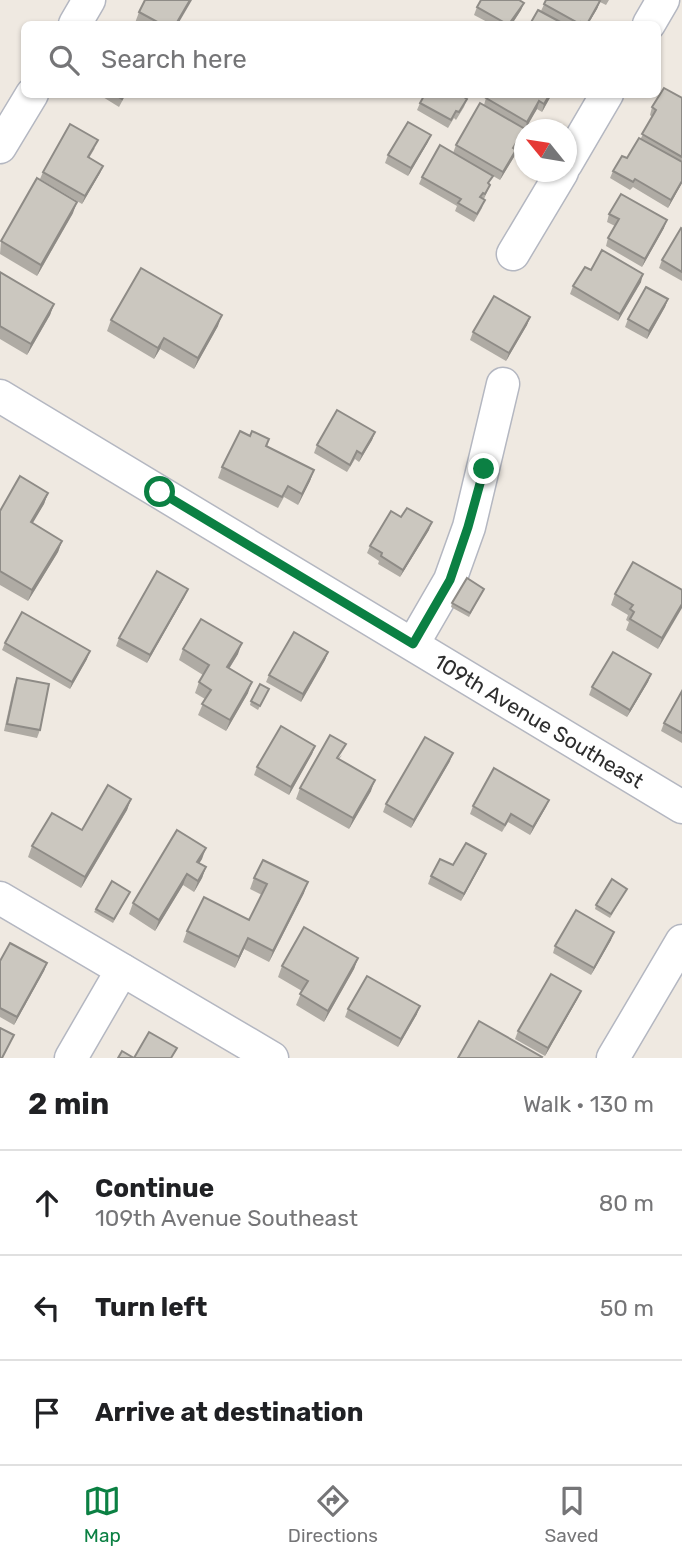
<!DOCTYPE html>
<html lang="en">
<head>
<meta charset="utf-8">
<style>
	body { margin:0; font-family:Rubik,sans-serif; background:#f6f6f6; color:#202124 }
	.compass { position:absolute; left:514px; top:119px; width:63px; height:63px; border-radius:50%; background:#fff; box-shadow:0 2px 5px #0004; rotate:300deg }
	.stop { position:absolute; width:21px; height:21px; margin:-16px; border:5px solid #0b8043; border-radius:50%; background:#fff }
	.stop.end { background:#0b8043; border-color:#fff; box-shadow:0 2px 7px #0008 }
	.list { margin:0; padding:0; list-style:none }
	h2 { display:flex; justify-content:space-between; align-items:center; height:91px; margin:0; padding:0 28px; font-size:30px }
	h2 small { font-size:23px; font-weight:400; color:#757577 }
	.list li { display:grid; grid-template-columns:46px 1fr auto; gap:21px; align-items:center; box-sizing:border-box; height:105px; padding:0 28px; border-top:2px solid #e0e0e0 }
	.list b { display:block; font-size:26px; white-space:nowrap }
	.list p { margin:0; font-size:23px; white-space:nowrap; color:#757577 }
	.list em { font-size:23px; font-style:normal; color:#757577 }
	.icon { flex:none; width:38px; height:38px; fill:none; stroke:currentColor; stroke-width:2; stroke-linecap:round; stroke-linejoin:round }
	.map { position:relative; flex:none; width:682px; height:1058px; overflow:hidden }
	.search { position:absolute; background:#fff; box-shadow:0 2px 5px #0004; left:21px; right:21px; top:21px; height:77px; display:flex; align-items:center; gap:18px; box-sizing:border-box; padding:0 24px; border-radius:10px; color:#757577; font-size:26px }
	.sheet { height:406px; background:#fff }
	nav { display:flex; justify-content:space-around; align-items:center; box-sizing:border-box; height:98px; border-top:2px solid #e0e0e0; background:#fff; font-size:19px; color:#757577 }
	nav a { display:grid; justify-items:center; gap:4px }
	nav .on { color:#0b8043 }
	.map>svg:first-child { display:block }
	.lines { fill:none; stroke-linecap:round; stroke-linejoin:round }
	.minor-casing { stroke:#b4b7c1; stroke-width:35 }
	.minor { stroke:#fff; stroke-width:32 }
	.wall { fill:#afaba4 }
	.shaded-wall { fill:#8e8b86 }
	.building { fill:#cbc7bf; stroke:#8e8b86; stroke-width:2 }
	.route { stroke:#0b8043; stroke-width:9 }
	.labels { text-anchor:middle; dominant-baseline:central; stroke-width:5; stroke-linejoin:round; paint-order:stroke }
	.street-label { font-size:21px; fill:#2e2e2e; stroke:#fff }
</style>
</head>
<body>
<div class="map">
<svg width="682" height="1058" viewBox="0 0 682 1058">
	<rect width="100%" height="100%" fill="#efe9e1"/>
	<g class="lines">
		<g class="minor-casing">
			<g id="minor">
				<path d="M75 24 89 0"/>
				<path d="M649 24 663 0"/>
				<path d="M0 147 32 94"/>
				<path d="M566 164 607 94"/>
				<path d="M513 254 562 172"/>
				<path d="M0 396 682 807"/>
				<path d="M413 644 450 580 469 527 503 384"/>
				<path d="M0 898 272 1058"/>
				<path d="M71 1058 122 970"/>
				<path d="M613 1058 682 941"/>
			</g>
		</g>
		<use href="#minor" class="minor"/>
	</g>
	<g class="wall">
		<path d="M546 0H609L606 5 600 2 597 9 588 24H530L541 11Z"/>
		<path d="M524 3 521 10 512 24H491L474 15 477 7Z"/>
		<path d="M139 12 178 24H138L135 23Z"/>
		<path d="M98 94H126L119 107Z"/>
		<path d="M552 94 542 112 537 109 524 130 515 149 516 150 514 157 500 180 453 153 456 145 484 105 486 98Z"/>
		<path d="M682 98V183L668 208 633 187 630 190 610 178 613 171 627 158 641 138 652 117 650 115 652 107Z"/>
		<path d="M467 99 464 107 456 120 454 118 448 128 417 110 420 103Z"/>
		<path d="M428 142 408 176 385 163 388 155Z"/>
		<path d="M95 148 89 158 103 166 100 173 82 204 40 179 43 172Z"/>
		<path d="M422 177 490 184V185L484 199 482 208 474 222 455 211 457 206 419 184Z"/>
		<path d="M73 213 37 276 0 254 1 241Z"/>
		<path d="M609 214 664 228 642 267 606 246 608 238 615 226 607 222Z"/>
		<path d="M682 229V281L659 268 662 260Z"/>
		<path d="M591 270 641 282 618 321 570 294 573 286Z"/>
		<path d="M0 272 54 304 50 315 27 355 0 339Z"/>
		<path d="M668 299 665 307 647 339 625 327 628 319Z"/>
		<path d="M530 317 527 325 506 361 470 340 473 332Z"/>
		<path d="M111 320 218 326 194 369 160 349 154 359 107 331Z"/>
		<path d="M375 432 372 440 359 462 355 459 347 472 314 453 317 445Z"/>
		<path d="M250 436 269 439 267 446 314 470 310 481 298 505 284 497 278 508 218 478 222 467Z"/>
		<path d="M48 493 44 504 32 523 62 541 58 552 28 601 0 585V511Z"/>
		<path d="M401 517 429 530 400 577 378 564 379 561 367 553 370 546Z"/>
		<path d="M484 589 469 617 451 607 452 603Z"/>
		<path d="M682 590 658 649 626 630 629 622 626 620 628 615 611 605 615 594Z"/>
		<path d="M185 596 147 663 116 646 119 638Z"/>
		<path d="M5 643 87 659 70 689 2 650Z"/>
		<path d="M183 649 238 654 229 669 248 693 226 731 198 715 205 699 195 693 199 682 203 675 179 660Z"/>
		<path d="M328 652 325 660 301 702 266 682 269 675Z"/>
		<path d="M651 674 648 682 627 717 589 695 592 687Z"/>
		<path d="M17 678 40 730 37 738 4 731 14 685Z"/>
		<path d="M682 691V743L661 731 664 723Z"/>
		<path d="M267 693 258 710 250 705 251 701Z"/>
		<path d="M315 746 312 754 289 795 254 775 257 767Z"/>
		<path d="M342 755 339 759 371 791 349 829 296 799 300 788Z"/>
		<path d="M450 761 411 828 383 812 386 804Z"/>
		<path d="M131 799 127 810 81 888 28 857 32 846 82 830Z"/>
		<path d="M549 800 546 807 530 835 508 822 502 832 470 814 473 806Z"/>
		<path d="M486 854 483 861 461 901 428 884 431 876 453 865Z"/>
		<path d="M202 859 199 863 206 867 202 878 194 892 183 885 155 931 129 914 133 903Z"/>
		<path d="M254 878 304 893 269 962 244 949 235 968 183 942 187 931 249 920 262 895 250 889Z"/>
		<path d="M627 889 610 918 595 909 596 905Z"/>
		<path d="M130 892 113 923 94 912 96 909Z"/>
		<path d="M611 940 591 975 553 953 555 946Z"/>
		<path d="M358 958 354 969 324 1022 296 1005 302 991 278 977 282 966Z"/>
		<path d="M0 961 47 963 44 971 14 1025 0 1017Z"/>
		<path d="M581 991 578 998 545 1056 515 1039 518 1031Z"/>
		<path d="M348 1009 417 1014 398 1047 345 1017Z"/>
	</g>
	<g class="shaded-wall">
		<path d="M190 0H192L178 24H176Z"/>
		<path d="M600 1 597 9 588 24H587Z"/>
		<path d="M524 3 521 10 512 24H509Z"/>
		<path d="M550 94H552L542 112 544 104Z"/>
		<path d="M539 101 537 109 525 130 527 122Z"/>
		<path d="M431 135 428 142 408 176 411 168Z"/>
		<path d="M516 150 514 157 500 180 503 172Z"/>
		<path d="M103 166 100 173 82 204 85 196Z"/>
		<path d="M682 181V183L668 208 671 200Z"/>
		<path d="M77 202 73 213 37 276 41 265Z"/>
		<path d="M667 220 664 228 642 267 645 259Z"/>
		<path d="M643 274 641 282 618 321 620 314Z"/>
		<path d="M668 299 665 307 647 339 649 331Z"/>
		<path d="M54 304 50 315 27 355 31 344Z"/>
		<path d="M222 315 218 326 194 369 198 358Z"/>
		<path d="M530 317 527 325 506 361 509 353Z"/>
		<path d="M164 338 160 349 154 359 158 348Z"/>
		<path d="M375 432 372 440 359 462 362 454Z"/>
		<path d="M314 470 310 481 298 505 302 494Z"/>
		<path d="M48 493 44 504 27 533 31 522Z"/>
		<path d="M432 522 429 530 400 577 403 570Z"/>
		<path d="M62 541 58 552 28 601 32 590Z"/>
		<path d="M188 589 185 596 147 663 150 655Z"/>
		<path d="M682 604V608L658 649 662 638Z"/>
		<path d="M242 643 238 654 223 678 227 667Z"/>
		<path d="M90 651 87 659 70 689 72 682Z"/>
		<path d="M328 652 325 660 301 702 303 694Z"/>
		<path d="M651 674 648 682 627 717 630 710Z"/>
		<path d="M252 682 248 693 226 731 230 720Z"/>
		<path d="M315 746 312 754 289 795 291 787Z"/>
		<path d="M453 753 450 761 411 828 414 820Z"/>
		<path d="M375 780 371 791 349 829 353 818Z"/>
		<path d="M131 799 127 810 81 888 85 877Z"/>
		<path d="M549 800 546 807 530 835 533 827Z"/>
		<path d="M206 848 202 859 193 873 197 862Z"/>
		<path d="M486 854 483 861 461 901 464 894Z"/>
		<path d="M206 867 202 878 194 892 198 881Z"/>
		<path d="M187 874 183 885 155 931 159 920Z"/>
		<path d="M308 882 304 893 269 962 273 951Z"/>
		<path d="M614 932 611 940 591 975 594 968Z"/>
		<path d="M248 938 244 949 235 968 239 957Z"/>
		<path d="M358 958 354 969 324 1022 328 1011Z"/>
		<path d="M47 963 44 971 14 1025 17 1017Z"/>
		<path d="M581 991 578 998 545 1056 548 1048Z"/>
		<path d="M420 1006 417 1014 398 1047 401 1039Z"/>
	</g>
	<g class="building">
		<path d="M145 0H190L176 24H161L139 12Z"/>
		<path d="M481 0H519L524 3 509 24H507L477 7Z"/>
		<path d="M546 0H598L600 1 587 24 581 22 580 24 544 4Z"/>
		<path d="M538 10 564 24H530Z"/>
		<path d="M664 88 682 98V157L642 134 656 110 652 107Z"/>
		<path d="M114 94H124L122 99Z"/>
		<path d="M425 94H459L467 99 459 112 456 111 451 120 420 103Z"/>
		<path d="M489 94H550L544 104 539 101 527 122 486 98Z"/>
		<path d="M480 103 525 129 513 148 516 150 503 172 456 145Z"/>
		<path d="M408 122 431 135 411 168 388 155Z"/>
		<path d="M70 124 98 140 88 157 103 166 85 196 43 172Z"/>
		<path d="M639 138 682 162V181L671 200 635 179 633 182 613 171 622 156 627 158Z"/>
		<path d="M440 145 493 176 488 183 490 185 485 194 483 193 480 197 485 200 477 214 458 203 461 199 422 177Z"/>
		<path d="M37 178 77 202 41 265 1 241Z"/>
		<path d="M621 194 667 220 645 259 608 238 619 219 609 214Z"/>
		<path d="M681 228 682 229V272L662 260Z"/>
		<path d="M602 250 643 274 620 314 573 286 585 267 591 270Z"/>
		<path d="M141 268 222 315 198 358 164 338 158 348 111 320Z"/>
		<path d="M0 272 54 304 31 344 0 326Z"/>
		<path d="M646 287 668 299 649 331 628 319Z"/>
		<path d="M494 296 530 317 509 353 473 332Z"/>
		<path d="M337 410 375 432 362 454 357 451 350 465 317 445Z"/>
		<path d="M240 431 250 436 252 431 269 439 266 446 314 470 302 494 288 486 282 497 222 467Z"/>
		<path d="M20 476 48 493 31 522 62 541 32 590 0 571V511Z"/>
		<path d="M407 508 432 522 403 570 381 556 382 553 370 546 391 511 401 517Z"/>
		<path d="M633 562 682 590V604L662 638 630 619 634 612 630 609 633 605 615 594Z"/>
		<path d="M157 571 188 589 150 655 119 638Z"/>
		<path d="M467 578 484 589 470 613 452 603Z"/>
		<path d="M22 612 90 651 72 682 5 643Z"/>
		<path d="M201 619 242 643 227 667 252 682 230 720 202 704 211 690 199 682 209 665 183 649Z"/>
		<path d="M294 632 328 652 303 694 269 675Z"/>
		<path d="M613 652 651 674 630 710 592 687Z"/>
		<path d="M17 678 49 684 40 730 7 724Z"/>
		<path d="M260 684 269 689 260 706 251 701Z"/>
		<path d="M682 691V733L664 723Z"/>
		<path d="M281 726 315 746 291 787 257 767Z"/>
		<path d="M330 735 346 744 337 758 375 780 353 818 300 788Z"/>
		<path d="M425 737 453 753 414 820 386 804Z"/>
		<path d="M494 768 549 800 533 827 511 814 505 825 473 806Z"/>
		<path d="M108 785 131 799 85 877 32 846 52 813 82 830Z"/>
		<path d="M177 830 206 848 197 862 206 867 198 881 187 874 159 920 133 903Z"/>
		<path d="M466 843 486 854 464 894 431 876 440 859 453 865Z"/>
		<path d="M263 860 308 882 273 951 248 938 239 957 187 931 204 897 249 920 267 884 254 878Z"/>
		<path d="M612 879 627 889 611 914 596 905Z"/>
		<path d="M112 881 130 892 114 919 96 909Z"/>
		<path d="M576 910 614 932 594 968 555 946Z"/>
		<path d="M304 927 358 958 328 1011 300 994 308 981 282 966Z"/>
		<path d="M10 943 47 963 17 1017 0 1008V961Z"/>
		<path d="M551 974 581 991 548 1048 518 1031Z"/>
		<path d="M367 976 420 1006 401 1039 348 1009Z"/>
		<path d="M479 1021 542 1057 541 1058H458Z"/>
		<path d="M0 1028 14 1035 2 1058H0Z"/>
		<path d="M149 1032 177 1048 171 1058H118L122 1051 134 1058Z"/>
	</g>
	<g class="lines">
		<path class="route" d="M160 492 413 644 450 580 468 527 484 469"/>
	</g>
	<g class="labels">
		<g class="street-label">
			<text transform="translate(539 721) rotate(31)">109th Avenue Southeast</text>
		</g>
	</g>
</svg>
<svg class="compass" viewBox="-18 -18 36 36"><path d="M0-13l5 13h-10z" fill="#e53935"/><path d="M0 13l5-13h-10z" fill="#757577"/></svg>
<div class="stop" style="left:160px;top:492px"></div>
<div class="stop end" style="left:484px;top:469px"></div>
<div class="search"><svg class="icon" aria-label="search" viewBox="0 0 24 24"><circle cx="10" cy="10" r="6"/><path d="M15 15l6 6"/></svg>Search here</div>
</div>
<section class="sheet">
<h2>2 min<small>Walk · 130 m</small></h2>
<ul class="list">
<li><svg class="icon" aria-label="ahead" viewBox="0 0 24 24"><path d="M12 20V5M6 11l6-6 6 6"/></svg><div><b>Continue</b><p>109th Avenue Southeast</p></div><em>80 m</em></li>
<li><svg class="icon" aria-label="left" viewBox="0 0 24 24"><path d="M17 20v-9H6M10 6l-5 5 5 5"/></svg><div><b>Turn left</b></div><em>50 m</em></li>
<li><svg class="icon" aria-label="arrive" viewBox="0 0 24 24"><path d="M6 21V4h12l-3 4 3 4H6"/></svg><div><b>Arrive at destination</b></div></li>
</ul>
</section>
<nav>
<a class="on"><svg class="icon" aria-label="map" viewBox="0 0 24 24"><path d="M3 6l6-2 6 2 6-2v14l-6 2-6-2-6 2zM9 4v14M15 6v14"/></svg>Map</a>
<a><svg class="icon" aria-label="directions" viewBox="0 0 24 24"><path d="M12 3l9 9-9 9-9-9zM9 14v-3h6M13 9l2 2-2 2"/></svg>Directions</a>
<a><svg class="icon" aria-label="saved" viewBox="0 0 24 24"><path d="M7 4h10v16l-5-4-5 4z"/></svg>Saved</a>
</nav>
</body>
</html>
